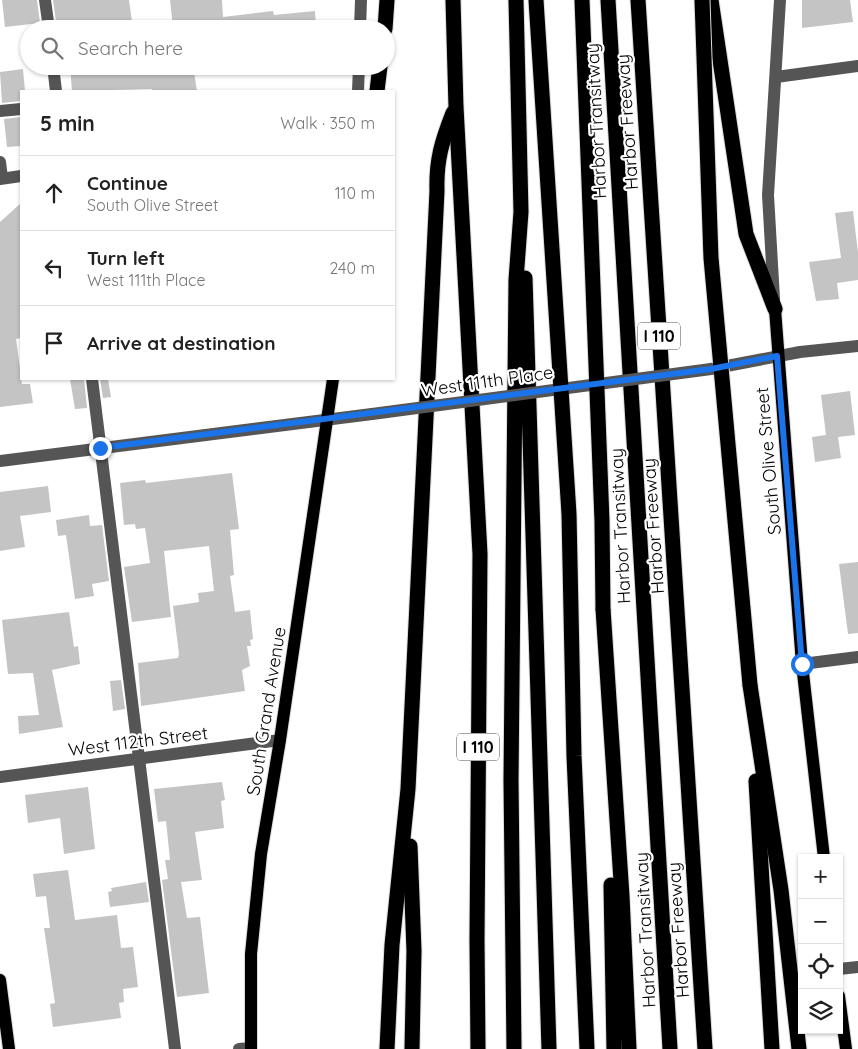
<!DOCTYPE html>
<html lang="en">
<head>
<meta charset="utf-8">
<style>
	body { margin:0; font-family:Quicksand,sans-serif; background:#f2f2f2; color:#222 }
	.controls { position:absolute; right:15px; bottom:15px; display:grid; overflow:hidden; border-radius:0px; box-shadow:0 1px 4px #0004 }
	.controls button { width:45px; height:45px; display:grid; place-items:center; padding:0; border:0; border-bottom:1px solid #e0e0e0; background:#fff; color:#222; font:25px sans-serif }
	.stop { position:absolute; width:15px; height:15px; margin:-11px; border:4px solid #1a73e8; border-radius:50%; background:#fff }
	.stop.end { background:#1a73e8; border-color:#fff; box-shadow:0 1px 5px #0008 }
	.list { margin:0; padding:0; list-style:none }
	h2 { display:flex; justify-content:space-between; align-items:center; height:65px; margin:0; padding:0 20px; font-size:21px }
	h2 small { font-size:16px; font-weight:400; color:#767676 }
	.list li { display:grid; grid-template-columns:32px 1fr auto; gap:15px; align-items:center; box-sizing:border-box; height:75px; padding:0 20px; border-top:1px solid #e0e0e0 }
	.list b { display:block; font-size:19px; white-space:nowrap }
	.list p { margin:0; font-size:16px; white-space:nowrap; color:#767676 }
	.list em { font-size:16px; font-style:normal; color:#767676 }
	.icon { flex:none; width:28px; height:28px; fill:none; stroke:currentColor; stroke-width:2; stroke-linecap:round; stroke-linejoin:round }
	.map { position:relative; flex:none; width:858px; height:1049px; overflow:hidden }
	.search { position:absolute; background:#fff; box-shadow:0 1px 4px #0004; left:20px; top:20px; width:375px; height:55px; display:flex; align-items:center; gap:12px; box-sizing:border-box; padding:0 18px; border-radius:28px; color:#767676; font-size:19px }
	.panel { position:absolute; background:#fff; box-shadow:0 1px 4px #0004; left:20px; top:90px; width:375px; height:290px; border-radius:0px }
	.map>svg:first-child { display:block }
	.building { fill:#c4c4c4 }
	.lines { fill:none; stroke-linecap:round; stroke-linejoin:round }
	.major-casing { stroke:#dbdbdb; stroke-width:14 }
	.highway-casing { stroke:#dbdbdb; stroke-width:17 }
	.minor { stroke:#555; stroke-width:12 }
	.major { stroke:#000; stroke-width:12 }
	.highway { stroke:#000; stroke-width:15 }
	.highway-bridge-casing { stroke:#dbdbdb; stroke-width:17; stroke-linecap:butt }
	.minor-bridge { stroke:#555; stroke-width:12 }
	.highway-bridge { stroke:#000; stroke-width:15 }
	.route { stroke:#1a73e8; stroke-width:6 }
	.labels { text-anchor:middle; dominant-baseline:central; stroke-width:4.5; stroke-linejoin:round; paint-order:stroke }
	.shield { fill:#fff; stroke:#4c4c4c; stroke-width:1 }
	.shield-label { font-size:16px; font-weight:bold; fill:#000 }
	.street-label { font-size:18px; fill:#000; stroke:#fff }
</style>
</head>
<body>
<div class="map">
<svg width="858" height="1049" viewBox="0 0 858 1049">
	<rect width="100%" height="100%" fill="#fff"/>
	<g class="building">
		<path d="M2 0H37L40 23 5 27Z"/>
		<path d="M53 0H129L133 29H57Z"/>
		<path d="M170 0H222L223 17 273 11 274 15 315 11 316 29H209V24L173 28Z"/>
		<path d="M802 0H850L853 22 802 28Z"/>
		<path d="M70 66H193L197 91H152V89L72 91Z"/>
		<path d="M23 69 25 91H21V101L2 103 0 72Z"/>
		<path d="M21 117V146L7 147 4 119Z"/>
		<path d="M21 203V338L16 339 22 384H30L33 403 0 407V222Z"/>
		<path d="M853 211 858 253V280L837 283 839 299 816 301 809 262 841 258 835 213Z"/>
		<path d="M70 379H84L87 408 75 409Z"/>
		<path d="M100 379H108L111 397 103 398Z"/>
		<path d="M850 391 855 435 838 437 841 458 815 462 812 437 826 435 821 395Z"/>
		<path d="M232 473 239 529 230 530 234 575 230 576 235 612 250 610 253 639 250 640 251 646H247L250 666 242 670 245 691 141 706 138 663 178 658 179 654 173 606 199 602 198 593 214 591 209 546 164 551 171 617 132 622 124 567 150 563 145 528 136 529 135 524 124 525 120 483 145 480 146 483Z"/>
		<path d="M48 486 51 512 20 516 25 547 0 551V492Z"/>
		<path d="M89 515 90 526 102 525 109 581 92 584 94 596 75 599 66 535 58 536 56 520Z"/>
		<path d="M858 562V633L848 634 839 564Z"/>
		<path d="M69 612 74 647 78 646 80 664 52 670 63 727 19 734 18 716 39 715 33 673 8 674 2 620Z"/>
		<path d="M121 680 125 709 113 711 110 681Z"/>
		<path d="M222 782 225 800 221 801 224 828 195 832 202 880 181 882 187 918 200 917 209 993 177 997 162 880 168 879 165 860H170L166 821 158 822 154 789Z"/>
		<path d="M88 787 95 849 64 854 60 818 28 823 25 795Z"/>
		<path d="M68 870 75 920 117 915 121 948 133 947 138 987 123 989 124 1002 119 1003 121 1018 53 1027 50 1004 55 1003 44 928H50L46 896 36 897 33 874Z"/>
		<path d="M146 882 149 902 110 907 108 892 112 891 111 888Z"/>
	</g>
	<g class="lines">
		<g class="major-casing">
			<g id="major">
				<path d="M775 309 802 664 824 858"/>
				<path d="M0 980 9 1049"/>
				<path d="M839 996 846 1049"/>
				<path d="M251 1049V954L261 854 280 740 333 379"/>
			</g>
		</g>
		<g class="highway-casing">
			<g id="highway">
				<path d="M453 0 456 107 480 554 477 940 478 1049"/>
				<path d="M608 0 670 1049"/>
				<path d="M638 0 705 1049"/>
				<path d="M711 0 746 234 775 309"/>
				<path d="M385 29 387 0"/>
				<path d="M377 91 380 66"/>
				<path d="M525 278 549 1049"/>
				<path d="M603 609 622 896 629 1049"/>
				<path d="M750 685 781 890 799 1049"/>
				<path d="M756 781 772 1049"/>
				<path d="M410 846 414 951 412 1049"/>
				<path d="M611 885 614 1049"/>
				<path d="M387 1049 392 945 408 789 437 191C436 160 442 141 453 113"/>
				<path d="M514 1049 511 780 516 280 521 212 516 0"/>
			</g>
		</g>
		<g class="minor">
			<path d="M45 0 49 29"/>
			<path d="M360 29 361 0"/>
			<path d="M53 66 56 91"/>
			<path d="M776 77 858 66"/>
			<path d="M358 91 359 66"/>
			<path d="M0 111 21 109"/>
			<path d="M0 162 2 178"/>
			<path d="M0 179 21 176"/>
			<path d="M774 299 768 195 780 0"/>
			<path d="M711 369 800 352 858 346"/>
			<path d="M92 379 175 1049"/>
			<path d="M0 461 372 414"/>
			<path d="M802 664 858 657"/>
			<path d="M0 777 280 740"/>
			<path d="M839 969 858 967"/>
			<path d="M239 1049 251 1048"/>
		</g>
		<use href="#major" class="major"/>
		<use href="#highway" class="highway"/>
		<g class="highway-bridge-casing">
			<g id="highway-bridge">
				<path d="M536 0 569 514 574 756 587 1049"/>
				<path d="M582 0 602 521 603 609"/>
				<path d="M702 0 711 258 750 685"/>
			</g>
		</g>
		<path class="minor-bridge" d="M372 414 711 369"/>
		<use href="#highway-bridge" class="highway-bridge"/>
	</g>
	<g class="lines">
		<path class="route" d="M100 448 711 369 777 356 802 664"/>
	</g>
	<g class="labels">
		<g class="shield">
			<rect x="638" y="322.5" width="42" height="27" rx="4"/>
			<rect x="457" y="733.5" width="42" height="27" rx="4"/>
		</g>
		<g class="shield-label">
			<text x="659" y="336">I 110</text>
			<text x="478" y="747">I 110</text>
		</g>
		<g class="street-label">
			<text transform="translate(596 121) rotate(-93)">Harbor Transitway</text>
			<text transform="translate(627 122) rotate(-94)">Harbor Freeway</text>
			<text transform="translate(487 381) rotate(-8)">West 111th Place</text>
			<text transform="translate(768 461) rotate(-95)">South Olive Street</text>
			<text transform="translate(620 526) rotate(-93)">Harbor Transitway</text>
			<text transform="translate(653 526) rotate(-94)">Harbor Freeway</text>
			<text transform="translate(266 711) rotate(-81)">South Grand Avenue</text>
			<text transform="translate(138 741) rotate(-7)">West 112th Street</text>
			<text transform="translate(645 930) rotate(-93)">Harbor Transitway</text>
			<text transform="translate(678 930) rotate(-94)">Harbor Freeway</text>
		</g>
	</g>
</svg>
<div class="controls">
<button>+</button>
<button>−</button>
<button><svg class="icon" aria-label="locate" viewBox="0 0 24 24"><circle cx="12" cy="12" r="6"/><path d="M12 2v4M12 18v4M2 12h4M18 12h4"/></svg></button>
<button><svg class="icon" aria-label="layers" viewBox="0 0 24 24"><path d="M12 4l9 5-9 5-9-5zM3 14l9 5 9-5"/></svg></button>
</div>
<div class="stop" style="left:802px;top:664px"></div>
<div class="stop end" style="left:100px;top:448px"></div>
<div class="search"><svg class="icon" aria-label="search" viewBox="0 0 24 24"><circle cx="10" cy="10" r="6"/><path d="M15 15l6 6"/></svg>Search here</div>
<section class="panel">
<h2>5 min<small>Walk · 350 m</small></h2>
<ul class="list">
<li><svg class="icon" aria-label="ahead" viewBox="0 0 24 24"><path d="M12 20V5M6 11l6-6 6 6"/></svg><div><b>Continue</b><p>South Olive Street</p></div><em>110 m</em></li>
<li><svg class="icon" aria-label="left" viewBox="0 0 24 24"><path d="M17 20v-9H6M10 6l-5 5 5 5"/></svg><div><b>Turn left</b><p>West 111th Place</p></div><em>240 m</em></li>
<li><svg class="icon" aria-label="arrive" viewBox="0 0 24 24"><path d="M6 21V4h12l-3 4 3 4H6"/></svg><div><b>Arrive at destination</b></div></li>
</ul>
</section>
</div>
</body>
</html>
